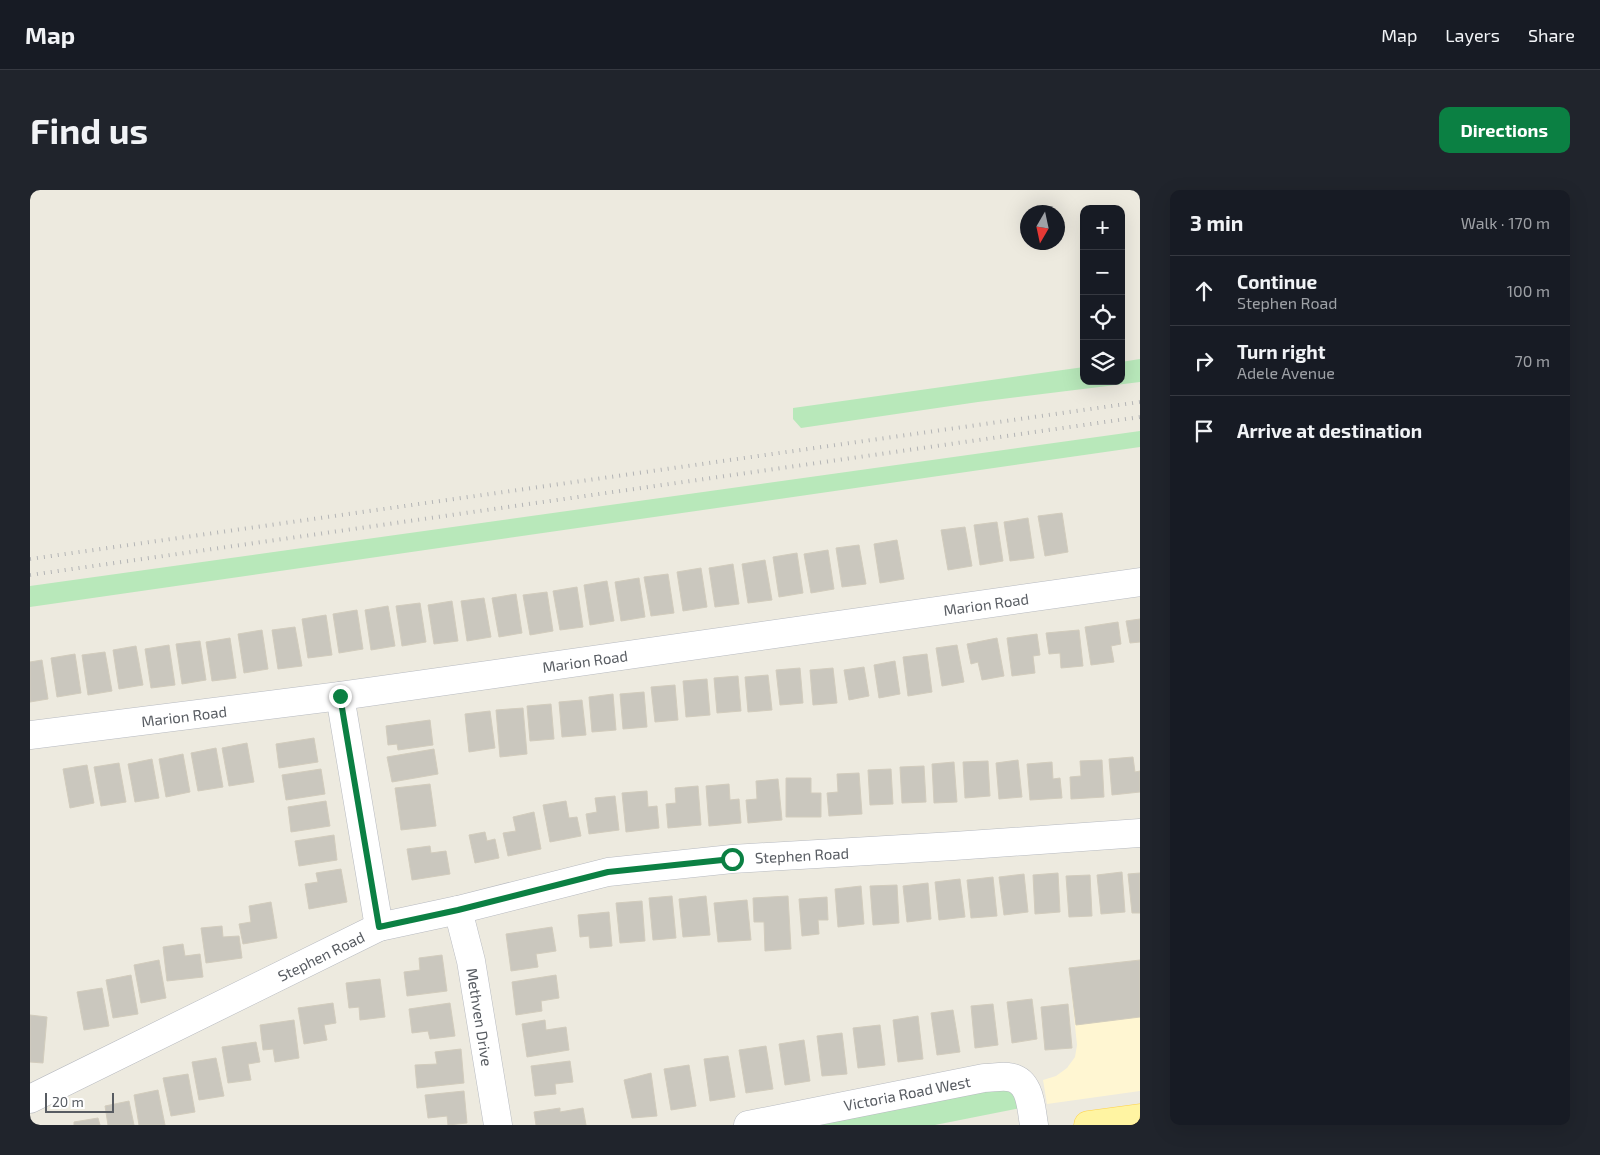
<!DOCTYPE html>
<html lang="en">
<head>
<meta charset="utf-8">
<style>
	body { margin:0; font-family:"Exo 2",sans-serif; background:#20242c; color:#f1f3f6 }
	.controls { position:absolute; right:15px; top:15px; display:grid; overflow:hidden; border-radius:10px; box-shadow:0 5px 20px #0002 }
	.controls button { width:45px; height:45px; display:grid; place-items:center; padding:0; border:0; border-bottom:1px solid #363941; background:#171b24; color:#f1f3f6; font:25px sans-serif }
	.compass { position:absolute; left:990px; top:15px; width:45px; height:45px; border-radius:50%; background:#171b24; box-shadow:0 5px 20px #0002; rotate:189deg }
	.scale { position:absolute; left:15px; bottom:12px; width:69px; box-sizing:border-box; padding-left:5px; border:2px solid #585c62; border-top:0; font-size:14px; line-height:18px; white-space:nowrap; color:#585c62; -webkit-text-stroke:4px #fff; paint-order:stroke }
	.stop { position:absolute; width:15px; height:15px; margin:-11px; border:4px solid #0b8043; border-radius:50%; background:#fff }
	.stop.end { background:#0b8043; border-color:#fff; box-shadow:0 1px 5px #0008 }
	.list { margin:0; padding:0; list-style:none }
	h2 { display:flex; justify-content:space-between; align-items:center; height:65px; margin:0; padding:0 20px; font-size:21px }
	h2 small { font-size:16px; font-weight:400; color:#9ea1a6 }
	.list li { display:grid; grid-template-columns:32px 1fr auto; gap:15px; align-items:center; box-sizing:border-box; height:70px; padding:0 20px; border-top:1px solid #363941 }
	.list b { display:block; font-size:19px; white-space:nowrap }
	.list p { margin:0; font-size:16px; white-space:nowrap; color:#9ea1a6 }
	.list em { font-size:16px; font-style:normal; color:#9ea1a6 }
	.icon { flex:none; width:28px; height:28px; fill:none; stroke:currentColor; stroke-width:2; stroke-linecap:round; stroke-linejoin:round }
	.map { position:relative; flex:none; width:1110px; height:935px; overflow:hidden; border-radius:10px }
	header { display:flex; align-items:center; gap:30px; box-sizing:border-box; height:70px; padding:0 25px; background:#171b24; border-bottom:1px solid #363941 }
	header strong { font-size:24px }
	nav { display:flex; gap:28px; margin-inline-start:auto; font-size:18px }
	.intro { display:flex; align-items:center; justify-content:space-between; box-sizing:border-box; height:120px; padding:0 30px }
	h1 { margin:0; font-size:35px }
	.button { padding:12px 22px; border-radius:10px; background:#0b8043; color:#fff; font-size:18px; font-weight:700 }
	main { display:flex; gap:30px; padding:0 30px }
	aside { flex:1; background:#171b24; border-radius:10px; box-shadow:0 5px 20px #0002 }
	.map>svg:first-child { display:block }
	.commercial { fill:#fff6d2 }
	.green { fill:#b8e8ba }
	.building { fill:#cac7be; stroke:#d2ccbd }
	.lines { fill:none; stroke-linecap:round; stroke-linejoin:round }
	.minor-casing { stroke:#b7bac0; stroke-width:29 }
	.major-casing { stroke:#ffd246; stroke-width:29 }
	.minor { stroke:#fff; stroke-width:28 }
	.major { stroke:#fff4a2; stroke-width:28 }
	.rail { stroke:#b3b4b5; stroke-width:4; stroke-dasharray:1 6; stroke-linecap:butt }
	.route { stroke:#0b8043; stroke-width:6 }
	.labels { text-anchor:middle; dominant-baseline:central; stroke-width:4; stroke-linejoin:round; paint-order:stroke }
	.street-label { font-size:15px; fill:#585c62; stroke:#fff }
</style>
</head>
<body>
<header>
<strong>Map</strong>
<nav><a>Map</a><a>Layers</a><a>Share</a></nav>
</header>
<div class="intro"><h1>Find us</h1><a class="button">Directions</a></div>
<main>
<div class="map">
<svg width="1110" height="935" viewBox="0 0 1110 935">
	<rect width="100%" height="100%" fill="#edeadf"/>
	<path class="commercial" d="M1110 770V901L1017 914 1013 890 1026 886 1037 878 1045 867 1047 855 1039 778Z"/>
	<g class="green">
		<path d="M1110 169V192L948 212 771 238 763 229V218L1054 177V191H1091V172Z"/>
		<path d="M1110 241V257L0 417V396Z"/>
		<path d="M979 897 991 918 905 935H774Z"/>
	</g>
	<g class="building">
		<path d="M1032 323 1038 362 1015 366 1008 326Z"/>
		<path d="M998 328 1004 368 980 371 974 332Z"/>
		<path d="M967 332 973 371 950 375 944 335Z"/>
		<path d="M935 337 942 376 918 380 911 340Z"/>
		<path d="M867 350 874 389 850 393 844 354Z"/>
		<path d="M829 355 836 394 812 397 806 358Z"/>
		<path d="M798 360 804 399 781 403 774 364Z"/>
		<path d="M767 363 773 403 749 407 743 367Z"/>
		<path d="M735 370 742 410 718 413 712 374Z"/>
		<path d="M703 374 709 414 685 417 679 378Z"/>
		<path d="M671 378 677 417 653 421 647 382Z"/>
		<path d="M638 384 644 423 621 426 614 387Z"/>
		<path d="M609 388 615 427 591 431 585 392Z"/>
		<path d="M577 391 584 431 560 435 554 395Z"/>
		<path d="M547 397 553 437 530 440 523 401Z"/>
		<path d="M517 402 523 441 500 445 493 405Z"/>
		<path d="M486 404 492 443 469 447 462 408Z"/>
		<path d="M454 408 461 447 437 451 431 411Z"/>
		<path d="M422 411 428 451 404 454 398 415Z"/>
		<path d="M390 413 396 452 372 456 366 416Z"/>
		<path d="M358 416 365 456 341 460 335 420Z"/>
		<path d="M327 420 333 459 309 463 303 424Z"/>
		<path d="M296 425 302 465 278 468 272 429Z"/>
		<path d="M1110 429V452L1100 453 1096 431Z"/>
		<path d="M1088 432 1091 454 1081 456 1084 472 1061 475 1055 437Z"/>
		<path d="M265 437 272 476 248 479 242 440Z"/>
		<path d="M232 440 238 479 214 483 208 444Z"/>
		<path d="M1049 440 1053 476 1031 478 1030 463 1019 464 1016 443Z"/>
		<path d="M1007 444 1010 465 1003 466 1005 483 982 486 977 448Z"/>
		<path d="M200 448 206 488 182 491 176 452Z"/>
		<path d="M967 448 974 486 952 490 948 472 941 474 937 454Z"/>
		<path d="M170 451 176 490 152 494 146 454Z"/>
		<path d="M139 455 145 495 121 498 115 459Z"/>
		<path d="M927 455 934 492 912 496 906 458Z"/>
		<path d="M106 456 113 495 89 499 83 460Z"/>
		<path d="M75 462 82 501 58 505 52 465Z"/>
		<path d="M45 464 51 503 27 507 21 468Z"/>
		<path d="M897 464 902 502 878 506 873 467Z"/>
		<path d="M12 470 18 509 0 512V472Z"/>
		<path d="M865 471 870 504 849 508 844 475Z"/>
		<path d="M834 477 839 506 819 510 814 480Z"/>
		<path d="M770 478 773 513 750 515 746 480Z"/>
		<path d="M803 478 807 513 783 515 780 480Z"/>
		<path d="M738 485 742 520 718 522 715 487Z"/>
		<path d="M708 486 711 521 687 523 684 488Z"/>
		<path d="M677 489 680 525 656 527 653 491Z"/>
		<path d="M645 495 648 530 625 532 621 497Z"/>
		<path d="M614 502 617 537 593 539 590 504Z"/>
		<path d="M583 504 586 540 562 542 559 507Z"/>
		<path d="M552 510 556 545 532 547 529 512Z"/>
		<path d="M521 514 524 549 500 551 497 516Z"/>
		<path d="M493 518 497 564 470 567 466 520Z"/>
		<path d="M460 521 465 558 439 562 435 524Z"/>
		<path d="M400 530 403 555 368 560 367 554 358 555 356 536Z"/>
		<path d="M284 548 288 572 249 578 246 554Z"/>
		<path d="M217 553 224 592 199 596 192 558Z"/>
		<path d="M186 558 193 597 168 601 161 563Z"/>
		<path d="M404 559 408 584 362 592 357 567Z"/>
		<path d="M153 564 160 602 136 607 129 569Z"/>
		<path d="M1103 567 1105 582 1110 581V602L1082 605 1079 569Z"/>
		<path d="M122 569 129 608 105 612 98 574Z"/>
		<path d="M988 570 992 607 969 609 966 573Z"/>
		<path d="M1072 570 1074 607 1041 609 1040 587 1051 586 1050 571Z"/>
		<path d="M958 571 960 606 935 608 933 572Z"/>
		<path d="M924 572 927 612 904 613 902 574Z"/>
		<path d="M1022 572 1023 589 1030 588 1032 608 1000 610 997 574Z"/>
		<path d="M89 573 96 612 71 616 64 577Z"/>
		<path d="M57 575 64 613 40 618 33 579Z"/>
		<path d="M894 576 896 612 872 613 870 577Z"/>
		<path d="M291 579 295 604 256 610 252 585Z"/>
		<path d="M861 579 863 614 840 615 838 580Z"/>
		<path d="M829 583 832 624 799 626 797 603 808 602 807 584Z"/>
		<path d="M756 588H781V603H791V627H756Z"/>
		<path d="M748 589 752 630 718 633 716 610 727 609 726 591Z"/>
		<path d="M400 594 406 636 371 640 365 598Z"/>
		<path d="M699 594 700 610 709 609 711 633 679 636 676 596Z"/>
		<path d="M668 596 671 635 638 638 636 614 646 613 645 598Z"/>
		<path d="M617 601 618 617 627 616 629 638 596 642 592 603Z"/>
		<path d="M585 606 589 640 559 644 556 624 567 622 565 608Z"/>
		<path d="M296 611 300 636 261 642 258 617Z"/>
		<path d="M536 611 539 628 547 627 551 646 520 652 513 615Z"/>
		<path d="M504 622 511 659 478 666 473 643 486 641 483 627Z"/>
		<path d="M455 642 457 651 465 649 469 668 445 673 439 645Z"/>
		<path d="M304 645 307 670 269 676 265 651Z"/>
		<path d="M400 656 401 663 416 661 420 684 382 690 377 659Z"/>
		<path d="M311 679 317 712 279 719 275 694 288 692 286 683Z"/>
		<path d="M1092 682 1095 722 1071 724 1067 685Z"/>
		<path d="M1028 683 1030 722 1005 724 1003 685Z"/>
		<path d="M1110 683V723H1102L1098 684Z"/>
		<path d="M994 684 998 722 974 725 969 687Z"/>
		<path d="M1060 685 1062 726 1039 727 1036 686Z"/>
		<path d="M963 687 967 726 941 728 937 690Z"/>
		<path d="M930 689 935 727 909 730 905 692Z"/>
		<path d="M898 693 901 729 877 732 873 696Z"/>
		<path d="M867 695 869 733 843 735 840 696Z"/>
		<path d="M831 696 834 734 808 737 805 699Z"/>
		<path d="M642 706 646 748 623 750 619 708Z"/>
		<path d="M676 706 680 745 653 747 649 709Z"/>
		<path d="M758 706 761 759 735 761 734 732H724L723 708Z"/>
		<path d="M797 707 798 730H788L789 744 772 746 769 709Z"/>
		<path d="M717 710 721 750 688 752 684 713Z"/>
		<path d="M612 711 615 751 590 753 586 713Z"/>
		<path d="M241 712 247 748 213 754 209 734 221 732 219 716Z"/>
		<path d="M579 722 582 756 560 758 559 746 550 747 548 725Z"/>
		<path d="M192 736 193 747 209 746 212 768 176 773 171 738Z"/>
		<path d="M522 737 526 761 506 764 508 777 481 781 476 744Z"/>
		<path d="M153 754 155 766 170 764 173 787 137 791 133 757Z"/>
		<path d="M412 765 417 801 377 806 374 782 390 780 389 768Z"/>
		<path d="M129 770 136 808 111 813 104 775Z"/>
		<path d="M1110 770V827L1046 835 1039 778Z"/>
		<path d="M101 785 108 824 83 828 76 790Z"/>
		<path d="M526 785 529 808 511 811 512 821 486 825 482 792Z"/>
		<path d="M350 789 355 827 330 830 329 817 319 818 316 793Z"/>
		<path d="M72 798 79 836 54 840 47 802Z"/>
		<path d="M1002 809 1007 849 982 853 977 812Z"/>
		<path d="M303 813 306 833 294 835 297 850 274 854 268 818Z"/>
		<path d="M420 813 425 846 400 849 398 841 382 843 379 819Z"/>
		<path d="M963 814 968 855 945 858 941 816Z"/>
		<path d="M1038 814 1042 858 1015 860 1011 817Z"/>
		<path d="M923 820 930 862 907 865 901 823Z"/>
		<path d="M0 825 17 827 13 873 0 872Z"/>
		<path d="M888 826 893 869 868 872 863 830Z"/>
		<path d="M264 830 269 868 245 872 243 859 233 860 230 835Z"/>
		<path d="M515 830 516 840 536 837 539 860 497 867 492 834Z"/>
		<path d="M850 835 855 875 828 878 823 838Z"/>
		<path d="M812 843 817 884 792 886 787 846Z"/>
		<path d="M774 850 780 891 755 895 749 854Z"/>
		<path d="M226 852 230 872 218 874 221 890 198 893 192 857Z"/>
		<path d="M736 856 743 899 716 903 709 860Z"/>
		<path d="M431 859 434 893 387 898 385 875 407 874 405 862Z"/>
		<path d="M698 866 705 907 680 911 674 869Z"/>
		<path d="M186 868 194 906 169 910 162 872Z"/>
		<path d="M540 871 543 892 525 894 526 904 505 906 501 876Z"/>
		<path d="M659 875 666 916 641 920 634 879Z"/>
		<path d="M621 883 627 926 602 928 594 890Z"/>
		<path d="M158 884 165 922 141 926 133 888Z"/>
		<path d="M128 900 135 935H109L104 905Z"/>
		<path d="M434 901 437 933 418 935 417 926 398 928 395 905Z"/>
		<path d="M99 911 104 935H78L75 916Z"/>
		<path d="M530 918V922L553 918 556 935H506L504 922Z"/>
		<path d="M68 928 70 935H44V932Z"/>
	</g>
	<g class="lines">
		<g class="minor-casing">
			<g id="minor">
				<path d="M310 506 349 737"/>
				<path d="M0 545 310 506 1110 392"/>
				<path d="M428 720 441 771 468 935"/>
				<path d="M0 909 349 737 428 720 578 682 702 669 924 656 1110 643"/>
				<path d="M718 935 954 888C962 888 970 886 978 887 1001 889 1001 918 1004 935"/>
			</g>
		</g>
		<g class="major-casing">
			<path id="major" d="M1058 935 1110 928"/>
		</g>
		<use href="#minor" class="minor"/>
		<use href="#major" class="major"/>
		<g class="rail">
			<path d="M0 369 1110 212"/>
			<path d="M0 385 1110 227"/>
		</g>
	</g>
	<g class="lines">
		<path class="route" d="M310 506 349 737 428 720 578 682 702 669"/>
	</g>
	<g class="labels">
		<g class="street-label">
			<text transform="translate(956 414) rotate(-8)">Marion Road</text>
			<text transform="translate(555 471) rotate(-8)">Marion Road</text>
			<text transform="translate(154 526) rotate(-7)">Marion Road</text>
			<text transform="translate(772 665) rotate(-3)">Stephen Road</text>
			<text transform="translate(291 766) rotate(-26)">Stephen Road</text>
			<text transform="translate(450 827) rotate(81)">Methven Drive</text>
			<text transform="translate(877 903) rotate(-11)">Victoria Road West</text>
		</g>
	</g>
</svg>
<div class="controls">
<button>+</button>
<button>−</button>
<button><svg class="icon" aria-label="locate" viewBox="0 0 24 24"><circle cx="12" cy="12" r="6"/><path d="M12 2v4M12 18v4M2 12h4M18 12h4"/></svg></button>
<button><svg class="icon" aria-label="layers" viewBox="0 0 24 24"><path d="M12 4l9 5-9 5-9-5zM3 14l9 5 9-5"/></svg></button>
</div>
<svg class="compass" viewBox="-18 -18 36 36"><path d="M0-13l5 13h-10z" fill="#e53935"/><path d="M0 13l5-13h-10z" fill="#9ea1a6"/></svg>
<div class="scale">20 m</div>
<div class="stop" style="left:702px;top:669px"></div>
<div class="stop end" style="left:310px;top:506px"></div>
</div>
<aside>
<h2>3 min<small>Walk · 170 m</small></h2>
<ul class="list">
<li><svg class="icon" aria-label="ahead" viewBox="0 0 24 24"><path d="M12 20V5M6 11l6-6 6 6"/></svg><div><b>Continue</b><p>Stephen Road</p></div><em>100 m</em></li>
<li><svg class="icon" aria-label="right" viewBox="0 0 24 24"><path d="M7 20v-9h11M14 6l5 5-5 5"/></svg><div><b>Turn right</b><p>Adele Avenue</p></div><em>70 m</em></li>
<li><svg class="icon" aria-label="arrive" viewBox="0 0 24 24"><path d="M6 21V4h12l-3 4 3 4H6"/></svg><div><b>Arrive at destination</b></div></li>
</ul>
</aside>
</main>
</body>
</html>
